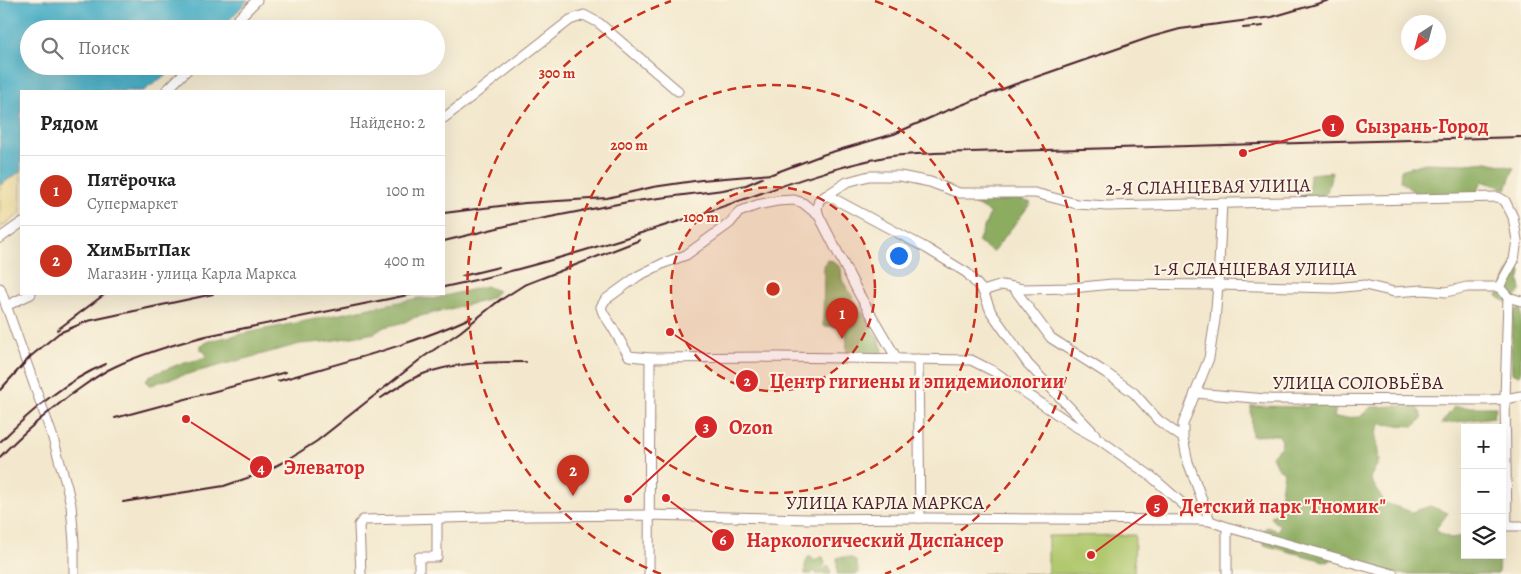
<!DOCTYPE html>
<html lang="ru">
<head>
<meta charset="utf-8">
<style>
	body { margin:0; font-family:Alegreya,serif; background:#f6f6f6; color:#222 }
	.controls { position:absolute; right:15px; bottom:15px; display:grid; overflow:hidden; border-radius:0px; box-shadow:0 5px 20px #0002 }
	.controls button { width:45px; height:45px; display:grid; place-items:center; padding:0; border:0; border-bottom:1px solid #e0e0e0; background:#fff; color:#222; font:25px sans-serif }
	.compass { position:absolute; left:1401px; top:15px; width:45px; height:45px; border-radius:50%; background:#fff; box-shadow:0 5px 20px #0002; rotate:216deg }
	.you { position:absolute; left:898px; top:255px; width:18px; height:18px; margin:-12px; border:4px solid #fff; border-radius:50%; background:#1a73e8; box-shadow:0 0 0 8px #1a73e833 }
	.badge { display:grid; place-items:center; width:32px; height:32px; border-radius:50%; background:#c8321e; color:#fff; font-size:16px; font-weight:700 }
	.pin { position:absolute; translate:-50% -41px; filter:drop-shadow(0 1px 2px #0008) }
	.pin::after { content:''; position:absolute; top:26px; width:18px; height:15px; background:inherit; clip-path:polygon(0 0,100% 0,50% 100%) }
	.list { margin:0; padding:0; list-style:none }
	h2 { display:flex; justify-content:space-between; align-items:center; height:65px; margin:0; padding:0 20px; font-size:21px }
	h2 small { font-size:16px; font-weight:400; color:#767676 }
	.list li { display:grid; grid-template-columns:32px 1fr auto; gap:15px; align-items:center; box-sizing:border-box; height:70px; padding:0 20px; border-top:1px solid #e0e0e0 }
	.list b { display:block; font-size:19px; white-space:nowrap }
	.list p { margin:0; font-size:16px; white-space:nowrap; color:#767676 }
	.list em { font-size:16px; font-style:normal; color:#767676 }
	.icon { flex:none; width:28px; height:28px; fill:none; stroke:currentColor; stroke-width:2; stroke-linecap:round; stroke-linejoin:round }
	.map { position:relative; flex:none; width:1521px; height:574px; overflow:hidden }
	.search { position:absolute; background:#fff; box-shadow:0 5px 20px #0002; left:20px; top:20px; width:425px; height:55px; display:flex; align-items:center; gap:12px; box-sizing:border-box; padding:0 18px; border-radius:28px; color:#767676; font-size:19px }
	.panel { position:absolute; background:#fff; box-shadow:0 5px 20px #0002; left:20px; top:90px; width:425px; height:205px; border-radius:0px }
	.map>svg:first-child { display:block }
	.green { fill:#b0c86e; stroke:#7d744c }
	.forest { fill:#8cac61; stroke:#6b6646 }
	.sand { fill:#eeda9e; stroke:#9c7c64 }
	.water { fill:#47aec6; stroke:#486678 }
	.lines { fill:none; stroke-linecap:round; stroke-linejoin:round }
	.minor-casing { stroke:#9e847c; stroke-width:11 }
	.minor { stroke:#fff; stroke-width:9 }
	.rail { stroke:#4a1f2b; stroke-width:2 }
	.ring { fill:none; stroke:#c8321e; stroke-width:2.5; stroke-dasharray:9 6 }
	.labels { text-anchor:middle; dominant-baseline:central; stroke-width:4; stroke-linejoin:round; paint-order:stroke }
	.street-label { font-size:19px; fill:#4a1f2b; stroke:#fcf5e5 }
	.centre { fill:#c8321e; stroke:#fcf5e5; stroke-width:2.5 }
	.ring-label { font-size:15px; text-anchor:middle; font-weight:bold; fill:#c8321e; stroke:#fcf5e5; stroke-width:4; stroke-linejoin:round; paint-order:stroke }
	.leader { fill:none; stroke:#d62828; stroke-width:2 }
	.callout-dot { fill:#d62828; stroke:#fcf5e5; stroke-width:2 }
	.mark-label { font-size:15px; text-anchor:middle; font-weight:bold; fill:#fff }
	.callout-label { font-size:20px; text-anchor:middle; font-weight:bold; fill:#d62828; stroke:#fcf5e5; stroke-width:4; stroke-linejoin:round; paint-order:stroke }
</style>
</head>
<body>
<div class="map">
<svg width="1521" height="574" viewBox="0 0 1521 574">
	<rect width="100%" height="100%" fill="#fcf5e5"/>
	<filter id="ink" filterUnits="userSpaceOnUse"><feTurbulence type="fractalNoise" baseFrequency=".02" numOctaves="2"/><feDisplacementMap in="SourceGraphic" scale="10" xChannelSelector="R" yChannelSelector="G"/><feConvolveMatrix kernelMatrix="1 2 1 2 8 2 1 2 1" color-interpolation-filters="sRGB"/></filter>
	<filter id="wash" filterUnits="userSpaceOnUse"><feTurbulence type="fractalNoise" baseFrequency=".0096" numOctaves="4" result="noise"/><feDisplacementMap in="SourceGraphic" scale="20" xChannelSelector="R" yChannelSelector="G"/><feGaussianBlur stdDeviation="1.12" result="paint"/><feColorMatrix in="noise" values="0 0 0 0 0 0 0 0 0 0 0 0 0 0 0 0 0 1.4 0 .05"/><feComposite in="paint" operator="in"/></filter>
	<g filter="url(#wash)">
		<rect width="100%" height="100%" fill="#f3e8cd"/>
		<path class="green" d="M1135 535 1134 574H982H1048V536Z"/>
		<g class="forest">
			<path d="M1488 162 1514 168 1506 189 1482 181 1476 194 1443 196 1415 193 1400 181 1401 170 1425 163 1465 164Z"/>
			<path d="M1332 172 1327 192 1306 206 1294 205 1309 189 1310 174Z"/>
			<path d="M981 197 995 202 1017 198 1031 203 993 252 978 242 990 213 974 204Z"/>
			<path d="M827 260 833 261 841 268 842 280 879 340 883 350 882 356H847L846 327 823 326 824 265Z"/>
			<path d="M1514 260 1521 272 1519 281 1521 290 1512 303 1506 302 1497 296 1500 292 1506 293 1511 290 1503 285Z"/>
			<path d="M486 286 498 291 493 296 484 301 412 318 405 322 384 327 375 333 324 342 300 344 162 381 152 385 148 384 146 380 149 376 177 365 205 358 206 353 201 350V345L212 340 419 298 433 299Z"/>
			<path d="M1521 307V372L1519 376 1512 373 1511 350 1513 312Z"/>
			<path d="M1312 400 1337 402 1334 418 1360 417 1371 407 1416 405 1423 418 1414 426 1380 424 1376 436 1379 461 1370 478 1385 503 1412 512 1430 506 1448 513 1435 530 1450 538 1465 536V555H1499L1498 574H1384L1332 559 1328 562 1264 545 1260 533 1267 527 1278 531 1280 525 1273 521 1271 516 1281 512 1280 499 1284 472 1277 467 1272 456 1281 446 1282 441 1279 435 1252 436 1251 406 1307 407Z"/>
			<path d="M1454 407H1496L1494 417 1441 424Z"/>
			<path d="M808 557H811L815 561 820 557H823L825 563 822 570 823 571 827 566H829L831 574H816L815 571H813L812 574H805V565Z"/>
			<path d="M839 557C854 557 858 558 858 574H837V558Z"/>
		</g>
		<path class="sand" d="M21 171V213L0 228V185Z"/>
		<path class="water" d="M0 0H248L221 29H29V66H180L143 91H21V171L0 185Z"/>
	</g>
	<g filter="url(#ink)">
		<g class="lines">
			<g class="minor-casing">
				<g id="minor">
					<path d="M228 29 257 0"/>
					<path d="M166 91 191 66"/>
					<path d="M444 118 570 20 584 15 599 23 678 91"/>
					<path d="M827 195 847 182 869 176H900L930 182 959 193H1035L1077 204 1107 206 1498 197 1505 201 1513 217 1517 240 1514 260 1499 287"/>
					<path d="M819 216 803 203 794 200 777 201 757 205 739 212 730 223 686 255 664 263 638 276 605 300 601 307 603 313 611 325 629 356 650 358 779 357 971 360 995 372 1073 425 1100 440 1152 477 1201 520"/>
					<path d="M0 238 21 223"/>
					<path d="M1013 287 1051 338 1106 373 1134 393 1158 420 1183 438"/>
					<path d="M0 288 52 435 67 487 71 505 74 543V574"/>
					<path d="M983 291 1002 285 1023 289 1072 288 1112 284 1218 285 1334 288 1365 285 1394 292 1423 290 1446 292 1467 287H1499L1508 297 1521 301"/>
					<path d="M1508 297 1505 399 1507 526H1521"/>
					<path d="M6 306 31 294"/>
					<path d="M897 359 859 294 819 216 817 209 819 200 827 195 926 248 967 273 983 291 991 312 1028 364 1095 434"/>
					<path d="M918 359 920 518"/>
					<path d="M1195 393 1266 399 1489 400 1505 399 1521 396"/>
					<path d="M1210 521 1188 462 1183 438V424L1209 358 1215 320 1218 285 1222 203"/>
					<path d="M361 574 359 525 363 520 531 516 649 515 808 519 923 518 1201 520 1210 521 1227 527 1393 574"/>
					<path d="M419 574V557H437V518"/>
					<path d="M649 574 650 358"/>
					<path d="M1227 574V527"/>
				</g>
			</g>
			<use href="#minor" class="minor"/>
			<g class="rail">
				<path d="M1243 28 1263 26"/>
				<path d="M444 213 525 203 607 198 653 187 701 180 772 174 825 154 894 134 941 113 1013 85 1151 37 1180 29 1272 17 1330 0"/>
				<path d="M444 241 514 224 628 202 723 190 746 185 762 178"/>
				<path d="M462 276 499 267"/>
				<path d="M444 287C528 269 610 243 692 217 756 196 819 170 885 157 900 154 918 154 934 153L1521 137"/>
				<path d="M496 303 524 285 640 240"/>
				<path d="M57 330 105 294"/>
				<path d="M278 381C343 362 410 346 472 317"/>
				<path d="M0 390 31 356 59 333 88 321 213 294"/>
				<path d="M381 398C393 390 405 382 418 376 451 362 490 362 526 362"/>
				<path d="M115 418 286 372"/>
				<path d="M0 442C31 411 65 381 106 364"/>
				<path d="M0 457C21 434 45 415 69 396 84 386 98 374 114 367 143 353 175 344 206 336L413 294"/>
				<path d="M123 502 224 486 262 473 289 459 317 441 422 358 460 332 501 299"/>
			</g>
		</g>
	</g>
	<circle cx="773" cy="289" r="102" fill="#c8321e" fill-opacity=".12"/>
	<g class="ring">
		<circle cx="773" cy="289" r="102"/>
		<circle cx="773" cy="289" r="204"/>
		<path d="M661 574A306 306 0 0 1 671 1M875 1A306 306 0 0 1 885 574"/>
	</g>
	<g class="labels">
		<g class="street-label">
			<text transform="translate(1208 187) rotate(-1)">2-Я СЛАНЦЕВАЯ УЛИЦА</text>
			<text x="1255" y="269">1-Я СЛАНЦЕВАЯ УЛИЦА</text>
			<text x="1358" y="383">УЛИЦА СОЛОВЬЁВА</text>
			<text x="885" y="503">УЛИЦА КАРЛА МАРКСА</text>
		</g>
	</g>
	<circle cx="773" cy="289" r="8" class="centre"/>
	<g class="ring-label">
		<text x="557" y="78">300 m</text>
		<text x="629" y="150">200 m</text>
		<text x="701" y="222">100 m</text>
	</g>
	<path class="leader" d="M1243 153L1333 126M670 332L747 381M628 499L706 427M186 419L261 467M1091 555L1157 506M666 498L723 540"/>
	<g class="callout-dot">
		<circle cx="1243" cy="153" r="5"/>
		<circle cx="670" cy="332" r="5"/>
		<circle cx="628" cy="499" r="5"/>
		<circle cx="186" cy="419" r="5"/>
		<circle cx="1091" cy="555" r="5"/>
		<circle cx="666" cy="498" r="5"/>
		<circle cx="1333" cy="126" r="12"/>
		<circle cx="747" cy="381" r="12"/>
		<circle cx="706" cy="427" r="12"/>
		<circle cx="261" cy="467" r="12"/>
		<circle cx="1157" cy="506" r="12"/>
		<circle cx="723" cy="540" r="12"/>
	</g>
	<g class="mark-label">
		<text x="1333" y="131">1</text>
		<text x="747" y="386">2</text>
		<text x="706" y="432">3</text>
		<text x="261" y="473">4</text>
		<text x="1157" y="511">5</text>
		<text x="723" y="545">6</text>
	</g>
	<g class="callout-label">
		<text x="1422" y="133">Сызрань-Город</text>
		<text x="917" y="388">Центр гигиены и эпидемиологии</text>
		<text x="751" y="434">Ozon</text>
		<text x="324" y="474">Элеватор</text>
		<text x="1283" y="513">Детский парк "Гномик"</text>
		<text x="875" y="547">Наркологический Диспансер</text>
	</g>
</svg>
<div class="controls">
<button>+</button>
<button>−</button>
<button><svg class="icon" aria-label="layers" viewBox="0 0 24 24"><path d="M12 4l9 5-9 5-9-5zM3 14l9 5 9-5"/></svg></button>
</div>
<svg class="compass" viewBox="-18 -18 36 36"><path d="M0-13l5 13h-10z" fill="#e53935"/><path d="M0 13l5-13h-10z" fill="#767676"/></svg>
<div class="you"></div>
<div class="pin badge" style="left:842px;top:339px">1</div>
<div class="pin badge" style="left:573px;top:496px">2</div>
<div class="search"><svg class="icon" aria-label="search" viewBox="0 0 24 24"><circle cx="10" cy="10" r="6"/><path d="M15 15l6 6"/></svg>Поиск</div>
<section class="panel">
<h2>Рядом<small>Найдено: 2</small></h2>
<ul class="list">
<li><span class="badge">1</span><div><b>Пятёрочка</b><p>Супермаркет</p></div><em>100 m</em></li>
<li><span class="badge">2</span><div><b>ХимБытПак</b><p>Магазин · улица Карла Маркса</p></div><em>400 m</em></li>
</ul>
</section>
</div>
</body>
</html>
